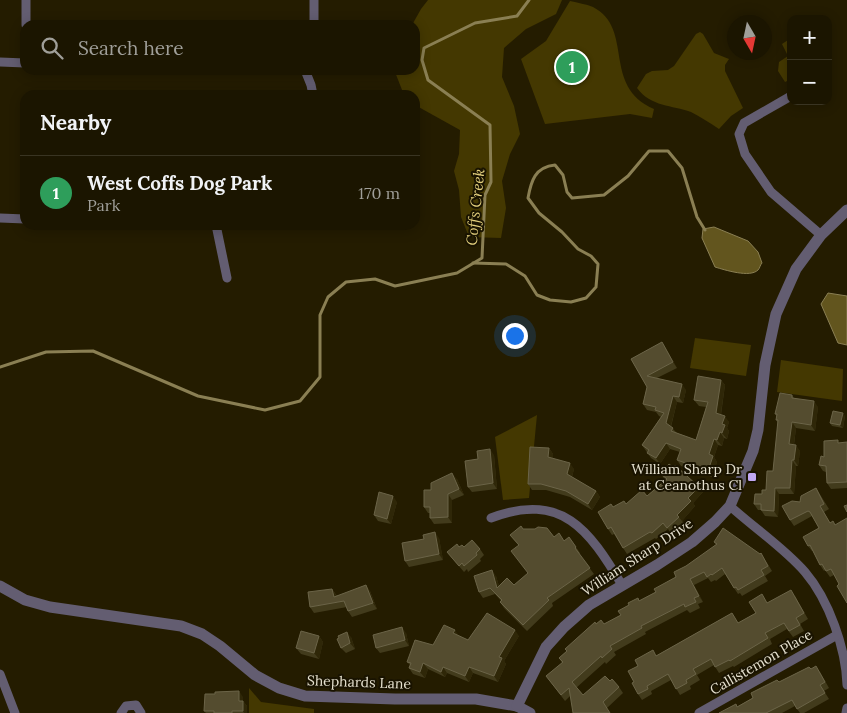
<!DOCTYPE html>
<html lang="en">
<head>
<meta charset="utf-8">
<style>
	body { margin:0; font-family:Lora,serif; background:#241e0a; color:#f1f3f6 }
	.controls { position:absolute; right:15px; top:15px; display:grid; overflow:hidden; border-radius:10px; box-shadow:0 2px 12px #0003 }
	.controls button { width:45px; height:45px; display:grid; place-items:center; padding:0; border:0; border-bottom:1px solid #393422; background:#1b1500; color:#f1f3f6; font:25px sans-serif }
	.compass { position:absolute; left:727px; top:15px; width:45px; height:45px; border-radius:50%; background:#1b1500; box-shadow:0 2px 12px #0003; rotate:171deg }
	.you { position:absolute; left:514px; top:335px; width:18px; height:18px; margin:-12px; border:4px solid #fff; border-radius:50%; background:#1a73e8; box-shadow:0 0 0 8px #1a73e833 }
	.badge { display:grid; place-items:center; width:32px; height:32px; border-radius:50%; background:#c1a8f3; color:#fff; font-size:16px; font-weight:700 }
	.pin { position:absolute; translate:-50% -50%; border:2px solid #fff; box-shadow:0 1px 5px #0006 }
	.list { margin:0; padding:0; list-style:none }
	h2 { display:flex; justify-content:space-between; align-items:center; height:65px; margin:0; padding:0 20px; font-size:21px }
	h2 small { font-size:16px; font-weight:400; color:#a09f99 }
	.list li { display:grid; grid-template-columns:32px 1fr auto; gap:15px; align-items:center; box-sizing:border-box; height:75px; padding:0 20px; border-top:1px solid #393422 }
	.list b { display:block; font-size:19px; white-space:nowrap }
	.list p { margin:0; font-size:16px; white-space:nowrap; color:#a09f99 }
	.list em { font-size:16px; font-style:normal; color:#a09f99 }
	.icon { flex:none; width:28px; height:28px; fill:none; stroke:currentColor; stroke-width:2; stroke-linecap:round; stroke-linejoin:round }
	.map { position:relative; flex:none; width:847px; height:713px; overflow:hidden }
	.search { position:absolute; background:#1b1500; box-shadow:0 2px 12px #0003; left:20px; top:20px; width:400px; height:55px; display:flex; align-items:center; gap:12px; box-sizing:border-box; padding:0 18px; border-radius:15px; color:#a09f99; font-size:19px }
	.panel { position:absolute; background:#1b1500; box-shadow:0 2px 12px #0003; left:20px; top:90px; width:400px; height:140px; border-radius:15px }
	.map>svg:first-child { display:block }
	.green { fill:#443801 }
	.water { fill:#62551e; stroke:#8a7f53 }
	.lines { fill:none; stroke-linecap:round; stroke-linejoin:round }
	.stream { stroke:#8a7f53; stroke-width:3 }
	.minor { stroke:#635d71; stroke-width:9 }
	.tertiary { stroke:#635d71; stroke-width:11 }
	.wall { fill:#423b1c }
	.shaded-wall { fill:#2f2708 }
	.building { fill:#544c2f; stroke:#6b6448 }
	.poi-dot { fill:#c1a8f3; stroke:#191300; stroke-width:2 }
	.labels { text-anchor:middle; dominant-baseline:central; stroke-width:4; stroke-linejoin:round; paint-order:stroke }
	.poi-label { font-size:14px; fill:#e6e1cf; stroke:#191300; text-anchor:end }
	.street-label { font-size:14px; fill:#e6e1cf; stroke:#191300 }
	.water-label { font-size:15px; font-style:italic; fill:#e4d07d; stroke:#191300 }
</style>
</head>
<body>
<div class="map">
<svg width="847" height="713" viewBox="0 0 847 713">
	<rect width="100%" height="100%" fill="#241c00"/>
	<g class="green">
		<path d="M428 0H562L556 14 526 29 504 48 502 77 514 106 520 134 510 154 502 181 506 208 501 238 469 237 461 217 459 190 454 171 459 154 460 130 415 105V95H404L395 72 396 70H415V25H412L421 9Z"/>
		<path d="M570 1C578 3 586 4 593 7 635 29 601 86 654 109L652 118 630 114 545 124 521 59 546 41Z"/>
		<path d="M700 32 703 34 714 53 729 59 725 65V71L743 108 731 116 719 129C710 123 701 117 691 112 672 105 651 107 637 88L646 74 652 71 668 70 674 66 696 34Z"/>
		<path d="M791 38V79L785 82 778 71 779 62 788 56 782 44Z"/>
		<path d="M695 338 751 345 746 376 690 368Z"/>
		<path d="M781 360 843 369 842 401 777 392Z"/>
		<path d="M537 415 529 498 503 500 495 437Z"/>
		<path d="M249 688 261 702 314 709V713H249Z"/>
	</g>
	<g class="water">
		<path d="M714 227 748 241 758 252 762 263C760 265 760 268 758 270 750 278 725 270 715 267L702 238 703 229Z"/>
		<path d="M828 293 847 296V345L838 343 821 304Z"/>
	</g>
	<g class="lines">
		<g class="stream">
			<path d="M473 263 506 264 525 276 537 295 550 300 571 302 586 298 596 287 598 264 591 256 578 249 562 232 539 213 528 198C531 181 535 167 555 165L563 175 567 192 572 198 604 195 628 176 649 151H668L682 168 697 217 705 230"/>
			<path d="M0 367 46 352 93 351 198 396 265 410 300 401 320 377V315L328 297 346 282 375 279 395 286 457 273 482 258 485 195 491 182 490 125 428 80 422 60 424 48 475 23 517 16 529 0"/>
		</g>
		<g class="minor">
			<path d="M26 0V25"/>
			<path d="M314 25V0"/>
			<path d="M0 62 25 63"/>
			<path d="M305 70 311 85 313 95"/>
			<path d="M791 96 744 123 739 134 745 154 771 192 821 235"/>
			<path d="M0 218 25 219"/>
			<path d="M216 225 227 278"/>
			<path d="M730 506C754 528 783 547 805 572 829 600 846 649 847 685"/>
			<path d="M491 518C562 491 589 530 622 585"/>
			<path d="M0 674 15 713"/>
			<path d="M121 713 126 706 136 705 141 713"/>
			<path d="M699 713 837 635"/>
			<path d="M846 713 847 708"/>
		</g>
		<g class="tertiary">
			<path d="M0 586 25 600 50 607 181 626 202 634 220 646 255 675 279 688 305 696 395 699H476L517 706 530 713"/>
			<path d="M517 706 546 647 564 627 589 605 657 565 692 542 715 522 730 506 753 451 758 430 765 365 776 314 796 269 821 235 847 210"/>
		</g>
	</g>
	<g class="wall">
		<path d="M662 342 677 368 657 378 686 390 683 403 677 402 671 427 677 433 696 440 706 407 699 406 694 400 721 380 725 385 721 415 729 422 727 428 729 431 727 439 724 438 722 446 718 445 714 457 717 462 712 477 681 466 677 460 680 452 670 449 660 464 651 458 642 445 661 417 659 416 656 412 647 410 643 404 647 387 631 359Z"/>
		<path d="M792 395 794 398 818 407 815 431 796 428 794 445 800 451 798 466H796L794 494H779L778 517 765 516 761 510H758L754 504 762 494 766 490 773 471 778 423 776 420 777 416 775 414Z"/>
		<path d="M845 416 843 428 832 426 830 423Z"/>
		<path d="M847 442V488L831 489 827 483 826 472 823 471 819 465 824 457 839 443Z"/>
		<path d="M549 448 553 454V458L574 469 572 477 596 491 600 497 592 510 570 497 546 490H532L528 484Z"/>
		<path d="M494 455 497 489 472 492 468 487 478 459Z"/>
		<path d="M674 468 699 487 703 492 693 503 695 506 682 521 684 523 671 534 668 529 656 539 655 538 627 554 614 534 612 535 608 529 613 507 626 504 647 496 665 480 661 474Z"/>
		<path d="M457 479 464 495 452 500V523L434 524 430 518V513H428L424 507Z"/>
		<path d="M816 488 829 509 824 512 830 523 839 584 834 575 830 577 825 570 824 571 820 565 813 551H812L808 546 819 528 812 516 794 526 790 520 800 502Z"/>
		<path d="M397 502 391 524 378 521 374 515Z"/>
		<path d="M523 529 564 541 569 537 580 553 579 554 594 574 552 603 553 606 527 631 504 608 500 602 501 601 495 594 483 598 479 592 496 576 499 586 514 585 528 574 519 546 510 535Z"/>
		<path d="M439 538 443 560 409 567 405 561Z"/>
		<path d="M714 542 760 554 761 553 772 571 765 576 768 581 742 596 740 593 738 594 725 574 716 581 715 580 711 582 708 578 694 585 703 602 698 604 700 608 690 613 687 610 645 632 646 634 614 652 616 655 606 664 605 662 576 688 583 695 610 681 619 687 623 693 607 708 570 696 565 701 546 676 562 663 559 658 596 624H604L621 615 640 600 656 592 676 577 686 566 716 545Z"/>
		<path d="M459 547 480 549 484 555 480 559 481 561 468 572 467 569 464 572 447 552Z"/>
		<path d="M332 589 337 596 370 591 377 609 352 617 348 611 347 607 314 613 310 607Z"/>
		<path d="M795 596 808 619 800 624 804 631 793 637 787 629 770 639 772 644 734 667 733 666 719 673 714 665 697 675 700 680 690 686 691 689 680 695 671 680 651 691 652 694 642 700 638 694 634 682 638 666 732 613 738 623 756 613 768 603Z"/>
		<path d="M406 633 409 646 380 653 376 648Z"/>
		<path d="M319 636 323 642 319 659 301 654 296 648Z"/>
		<path d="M459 636 468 640 519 636 504 661 506 664 498 682 473 673 469 682 447 673 445 677 428 669 425 678 413 674 409 668 410 665 407 662 433 645Z"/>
		<path d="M351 637 355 649 346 653 341 648 339 638Z"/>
		<path d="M811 669 820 672 829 688 824 691 829 699 804 713H800L795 706 782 713H719L737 707 779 682Z"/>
		<path d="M243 697V701L247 706V713H206L204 711Z"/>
	</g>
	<g class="shaded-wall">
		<path d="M662 342 666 348 677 368 673 362Z"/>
		<path d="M721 380 725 385 720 419 716 413Z"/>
		<path d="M682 384 686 390 683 403 679 397Z"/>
		<path d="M673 396 677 402 670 429 666 423Z"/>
		<path d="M814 401 818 407 815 431 811 425Z"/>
		<path d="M843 413 845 416 843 428 840 425Z"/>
		<path d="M725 416 729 422 727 428 729 431 727 439 722 433V424Z"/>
		<path d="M792 422 796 428 793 450 789 444Z"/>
		<path d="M720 432 724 438 722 446 717 440Z"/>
		<path d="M714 439 718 445 714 457 717 462 712 477 708 471 709 454Z"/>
		<path d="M666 443 670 449 660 464 656 458Z"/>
		<path d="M796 445 800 451 798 466 794 460Z"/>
		<path d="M549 448 553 454V463L548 457Z"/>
		<path d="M490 449 494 455 497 489 493 483Z"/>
		<path d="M792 460 796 466 794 494 790 488Z"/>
		<path d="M570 463 574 469 571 480 567 474Z"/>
		<path d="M452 473 457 479 464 495 459 489Z"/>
		<path d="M699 487 703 492 693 503 695 506 682 521 677 515 688 498Z"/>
		<path d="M775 488 779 494 778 517 774 511Z"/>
		<path d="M596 491 600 497 592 510 588 504Z"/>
		<path d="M448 494 452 500V523L448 517Z"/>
		<path d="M393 496 397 502 391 524 387 519Z"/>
		<path d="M435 532 439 538 443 560 439 554Z"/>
		<path d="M492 570 496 576 501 593 497 588Z"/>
		<path d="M690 579 694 585 703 602 699 596Z"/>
		<path d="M366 585 370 591 377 609 373 603Z"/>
		<path d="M332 589 336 595 338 603 334 597Z"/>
		<path d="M402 627 406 633 409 646 405 640Z"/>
		<path d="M455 630 459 636 453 633Z"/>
		<path d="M515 630 519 636 504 661 506 664 498 682 494 676 499 657Z"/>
		<path d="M347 632 351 637 355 649 350 643Z"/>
		<path d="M319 636 323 642 319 659 314 653Z"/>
		<path d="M423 663 428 669 425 678 420 672Z"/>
		<path d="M443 667 447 673 445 677 441 672Z"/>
		<path d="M469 667 473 673 469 682 465 676Z"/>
		<path d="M239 691 243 697V701L247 706V713H244L243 711 239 701Z"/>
	</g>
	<g class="building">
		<path d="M662 342 673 362 647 376 682 384 679 397 673 396 666 423 673 428 671 431 696 440 708 402 694 400 698 376 721 380 716 413 725 416 722 424 725 425 722 433 720 432 717 440 714 439 709 454 713 456 708 471 677 460 681 449 666 443 656 458 647 453 649 450 642 445 664 413 655 410 656 407 643 404 647 387 631 359Z"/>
		<path d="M780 393 792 395V398L814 401 811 425 792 422 789 444 796 445 794 460H792L790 488H775L774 511 761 510V504H754L755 494H762V490H766L767 471H773L778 420H776L777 414H775Z"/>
		<path d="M833 411 843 413 840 425 830 423Z"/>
		<path d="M838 440V443L847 442V482L827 483 826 466 819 465 821 456 824 457V441Z"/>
		<path d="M530 447 549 448 548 457 570 463 567 474 596 491 588 504 566 491 541 484H528Z"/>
		<path d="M490 449 493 483 468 487 465 461 478 459 477 451Z"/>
		<path d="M669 464 674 468 675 465 699 487 688 498 691 501 677 515 679 517 667 528 663 523 652 533 650 532 623 548 611 527 608 529 598 512 611 504 613 507 624 501 626 504 642 490 647 496 667 479 661 474Z"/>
		<path d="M452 473 459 489 448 494V517L430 518V507H424V490H431V483Z"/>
		<path d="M816 488 824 504 820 506 830 523 833 521 835 525 847 518V603L837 586 839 584 831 569 826 571 822 564 820 565 810 545 808 546 803 537 819 528 810 512 808 511 790 520 782 506 792 501 800 502 801 496Z"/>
		<path d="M379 492 393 496 387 519 374 515Z"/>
		<path d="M847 505V512L844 506Z"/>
		<path d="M521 526 523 529H535L538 527 547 528 554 537 559 533 564 541 569 537 576 547 575 548 590 568 547 598 549 600 523 625 500 602 502 600 490 588 479 592 474 576 492 570 497 588 507 578 514 585 528 573 511 551 519 545 510 535Z"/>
		<path d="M723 528 760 554 761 553 768 566 761 570 764 575 738 590 736 587 734 588 722 568 712 575 711 574 707 577 704 572 690 579 699 596 694 598 696 602 685 607 684 604 641 626 642 628 610 646 612 649 602 658 601 656 572 682 583 695 605 676 610 681 612 679 619 687 603 702 610 713H573L569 688 561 695 546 676 563 662 559 658 567 651 565 649 595 622 596 624 601 620 604 624 621 615 618 611 629 605 628 603 638 598 639 601 656 592 654 589 676 577 674 572 686 566 717 544 714 542Z"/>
		<path d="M435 532 439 554 405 561 402 543 424 539 423 535Z"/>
		<path d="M472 540 480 549 476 553 477 555 464 566 462 563 459 566 447 552 457 544 459 547 462 545 464 547Z"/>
		<path d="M366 585 373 603 348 611 344 601 310 607 308 592 332 589 334 597Z"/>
		<path d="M791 590 804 613 796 618 800 625 789 631 784 623 765 633 768 638 730 661 729 660 715 667 711 659 693 669 696 674 686 680 687 683 676 689 668 674 647 686 648 689 638 694 632 683 634 682 628 671 638 666 635 660 653 650 656 656 732 613 738 623 756 613 749 602 762 594 767 603Z"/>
		<path d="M487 613 515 630 499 657 502 658 494 676 469 667 465 676 443 667 441 672 423 663 420 672 409 668 411 663 407 662 415 640 433 645 444 625 455 630 453 633 468 640Z"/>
		<path d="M402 627 405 640 376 648 373 635Z"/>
		<path d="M301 631 319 636 314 653 296 648Z"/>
		<path d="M347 632 350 643 341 648 337 639 339 638 338 636Z"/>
		<path d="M816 666 825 682 820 685 825 693 797 709 792 700 766 713H719L736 704 737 707 753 698 751 693 777 680 779 682 809 667 811 669Z"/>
		<path d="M239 691V701H243V711H232V713H214V711H204L205 694H215V692Z"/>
	</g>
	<rect class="poi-dot" x="747" y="472" width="10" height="10" rx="2.5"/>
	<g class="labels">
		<g class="poi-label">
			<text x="742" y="469">William Sharp Dr<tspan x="742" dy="16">at Ceanothus Cl</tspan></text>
		</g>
		<g class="street-label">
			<text transform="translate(637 557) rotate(-33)">William Sharp Drive</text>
			<text transform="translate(761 662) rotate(-30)">Callistemon Place</text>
			<text transform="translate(359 682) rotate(2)">Shephards Lane</text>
		</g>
		<g class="water-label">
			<text transform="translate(475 207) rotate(-84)">Coffs Creek</text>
		</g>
	</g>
</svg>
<div class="controls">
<button>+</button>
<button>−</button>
</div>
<svg class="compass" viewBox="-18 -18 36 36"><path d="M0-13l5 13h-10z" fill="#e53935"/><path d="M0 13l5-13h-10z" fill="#a09f99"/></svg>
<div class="you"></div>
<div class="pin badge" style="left:572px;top:67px;background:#2e9e5b">1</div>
<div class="search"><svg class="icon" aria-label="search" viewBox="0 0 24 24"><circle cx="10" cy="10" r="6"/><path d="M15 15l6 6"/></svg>Search here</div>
<section class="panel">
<h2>Nearby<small></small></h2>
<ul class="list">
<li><span class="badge" style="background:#2e9e5b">1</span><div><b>West Coffs Dog Park</b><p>Park</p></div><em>170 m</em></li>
</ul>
</section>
</div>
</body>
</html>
